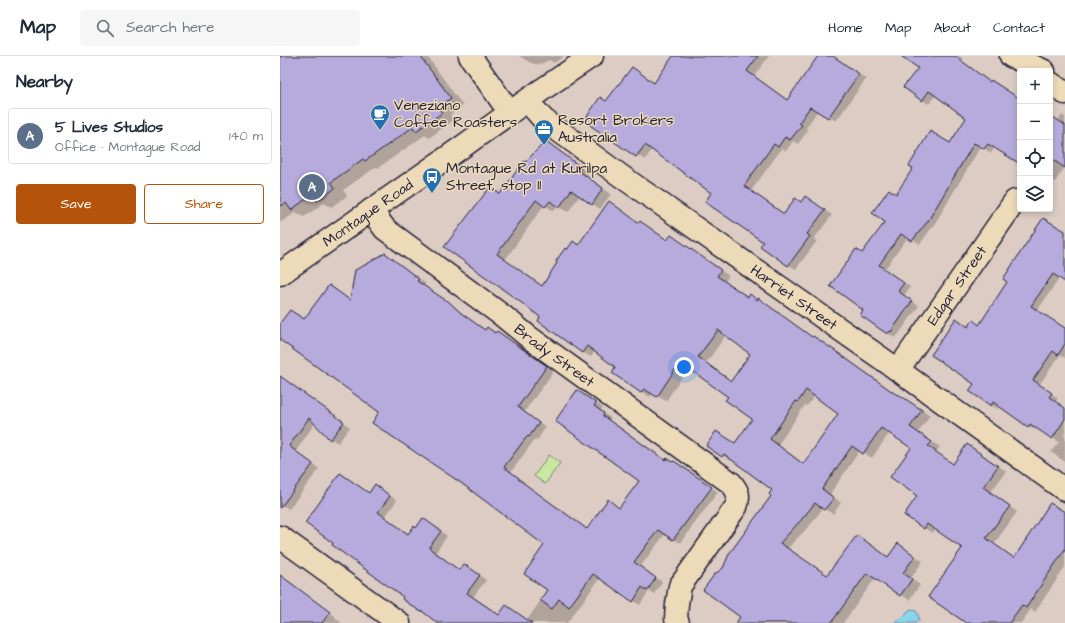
<!DOCTYPE html>
<html lang="en">
<head>
<meta charset="utf-8">
<style>
	body { margin:0; font-family:"Architects Daughter",sans-serif; background:#f6f6f7; color:#1f2937 }
	.controls { position:absolute; right:12px; top:12px; display:grid; overflow:hidden; border-radius:4px; box-shadow:0 2px 6px #0003 }
	.controls button { width:36px; height:36px; display:grid; place-items:center; padding:0; border:0; border-bottom:1px solid #e0e1e3; background:#fff; color:#1f2937; font:20px sans-serif }
	.you { position:absolute; left:404px; top:311px; width:14px; height:14px; margin:-10px; border:3px solid #fff; border-radius:50%; background:#1a73e8; box-shadow:0 0 0 6px #1a73e833 }
	.badge { display:grid; place-items:center; width:26px; height:26px; border-radius:50%; background:#b45309; color:#fff; font-size:13px; font-weight:700 }
	.pin { position:absolute; translate:-50% -50%; border:2px solid #fff; box-shadow:0 1px 4px #0006 }
	.list { margin:0; padding:0; list-style:none }
	h2 { display:flex; justify-content:space-between; align-items:center; height:52px; margin:0; padding:0 16px; font-size:17px }
	h2 small { font-size:13px; font-weight:400; color:#747a83 }
	.list li { display:grid; grid-template-columns:26px 1fr auto; gap:12px; align-items:center; box-sizing:border-box; height:56px; margin:0 8px 8px; padding:0 8px; border:1px solid #e0e1e3; border-radius:4px }
	.list b { display:block; font-size:15px; white-space:nowrap }
	.list p { margin:0; font-size:13px; white-space:nowrap; color:#747a83 }
	.list em { font-size:13px; font-style:normal; color:#747a83 }
	.actions { display:flex; gap:8px; padding:12px 16px }
	.actions a { flex:1; padding:9px 0; border:1px solid #b45309; border-radius:4px; text-align:center; font-size:14px; color:#b45309 }
	.actions .main { background:#b45309; color:#fff }
	.icon { flex:none; width:22px; height:22px; fill:none; stroke:currentColor; stroke-width:2; stroke-linecap:round; stroke-linejoin:round }
	.map { position:relative; flex:none; width:785px; height:567px; overflow:hidden }
	header { display:flex; align-items:center; gap:24px; box-sizing:border-box; height:56px; padding:0 20px; background:#fff; border-bottom:1px solid #e0e1e3 }
	header strong { font-size:19px }
	nav { display:flex; gap:22px; margin-inline-start:auto; font-size:14px }
	.search { width:280px; height:36px; background:#f6f6f7; display:flex; align-items:center; gap:10px; box-sizing:border-box; padding:0 14px; border-radius:4px; color:#747a83; font-size:15px }
	main { display:flex }
	aside { flex:1; background:#fff }
	.map>svg:first-child { display:block }
	.park { fill:#c9e9a2; stroke:#76866e }
	.water { fill:#89d4ea; stroke:#608da4 }
	.shadow { fill:#0003; fill-rule:evenodd }
	.building { fill:#b6abdc; stroke:#22223b; fill-rule:evenodd }
	.lines { fill:none; stroke-linecap:round; stroke-linejoin:round }
	.minor-casing { stroke:#22223b; stroke-width:25 }
	.minor { stroke:#eddab8; stroke-width:22 }
	.labels { text-anchor:middle; dominant-baseline:central; stroke-width:3; stroke-linejoin:round; paint-order:stroke }
	.poi-label { font-size:15px; fill:#22223b; stroke:#eddab8; text-anchor:start }
	.street-label { font-size:15px; fill:#22223b; stroke:#eddab8 }
</style>
</head>
<body>
<header>
<strong>Map</strong>
<div class="search"><svg class="icon" aria-label="search" viewBox="0 0 24 24"><circle cx="10" cy="10" r="6"/><path d="M15 15l6 6"/></svg>Search here</div>
<nav><a>Home</a><a>Map</a><a>About</a><a>Contact</a></nav>
</header>
<main>
<aside>
<h2>Nearby<small></small></h2>
<ul class="list">
<li><span class="badge" style="background:#5c6f8a">A</span><div><b>5 Lives Studios</b><p>Office · Montague Road</p></div><em>140 m</em></li>
</ul>
<div class="actions"><a class="main">Save</a><a>Share</a></div>
</aside>
<div class="map">
<svg width="785" height="567" viewBox="0 0 785 567">
	<rect width="100%" height="100%" fill="#dcccc3"/>
	<filter id="ink" filterUnits="userSpaceOnUse"><feTurbulence type="fractalNoise" baseFrequency=".025" numOctaves="2"/><feDisplacementMap in="SourceGraphic" scale="8" xChannelSelector="R" yChannelSelector="G"/><feConvolveMatrix kernelMatrix="1 2 1 2 8 2 1 2 1" color-interpolation-filters="sRGB"/></filter>
	<g filter="url(#ink)">
		<path class="park" d="M269 399 280 407 265 428 254 420Z"/>
		<path class="water" d="M631 553 635 554 638 558 639 564 636 567H614C616 564 621 563 624 560 627 557 627 555 631 553Z"/>
		<g class="shadow">
			<path d="M0 0H147L183 50 170 59 174 64 149 82 145 79 98 112 96 111 63 134 67 140 51 151 44 147 24 161 16 156 0 167Z"/>
			<path d="M239 0H284L274 7 269 4 258 9 251 7Z"/>
			<path d="M395 0H489L474 20 508 45 539 0H553L586 23 556 65 538 54 526 72 528 74 518 88 513 85 506 95 502 92 471 135 504 158 521 146H533L552 159 534 183 537 185 516 213 509 209 433 137 372 93 365 104 305 64 327 46 352 12 375 27Z"/>
			<path d="M623 0H679L683 3 681 5 711 27 740 44V107L715 91 711 97 701 90 654 169 640 188 628 181 605 213 630 231 624 240 639 250 618 279 615 282 581 259 585 254 583 198 606 166 617 139 670 88 688 62 656 39 649 48 642 44 639 11Z"/>
			<path d="M782 59 785 61V111L775 126 770 123V60L778 65Z"/>
			<path d="M266 86 309 117 307 120 331 138 320 153 300 139 288 156 278 150 274 155 264 149 225 204 263 231 294 186 299 189 330 147 360 167V166L369 171 388 185H399L449 220 445 225 469 242 471 240 487 249 533 282 563 300 618 340 619 339 627 344 650 359 638 377 660 391 656 396 674 409 688 389 726 415 711 436 737 456 714 488 735 502 785 457V511L755 556 751 553 741 567H688L683 492 656 472 653 477 644 472 632 391 610 376 592 402 580 394 550 438 561 447 553 458 543 452 531 468 508 492 547 520 609 502 618 488 643 505 631 522 640 529 629 544 596 521 563 567H469L444 512 493 440 494 434 452 403 451 405 428 390 455 388 474 363 449 341 410 312 409 314 407 313 386 345 372 337 370 341 362 336 337 311 315 295 311 301 302 296 262 261 166 191 221 139 245 107ZM446 279 472 298 451 325 426 307ZM535 339 559 357 524 408 498 389 525 349 527 350Z"/>
			<path d="M785 176V225L780 221 757 255 785 273V302L780 299 759 329 778 342 775 346 785 352V377L783 379 785 380V406L771 396 779 386 757 372 755 374 748 370 720 350 718 353 711 349 695 328 676 263 689 271 700 270Z"/>
			<path d="M105 198 145 227 144 230 174 250 188 262 205 274 207 272 224 280 274 315 244 356 266 371 257 384 255 383 252 387 231 416 245 426 244 428 307 473 335 449 340 452 360 424 305 339 323 352 320 355 331 362 329 364 386 404 394 407 395 406 402 410 438 436 400 487 385 478 360 511 382 526 374 538 369 535 360 549 320 522 287 567H159L124 543 89 438 102 434 117 444 105 461 129 479 137 473 151 468 167 480 156 496 180 515 185 509 206 524 193 541 220 559 247 564 268 534 266 489 101 356 0 282V269L24 264 71 245 87 209Z"/>
			<path d="M0 320 70 371 58 387 51 383 35 367 16 395 39 413 9 453 0 448Z"/>
			<path d="M0 520 56 561 55 562 62 567H0Z"/>
		</g>
		<g class="building">
			<path d="M0 0H140L171 42 158 51 162 57 136 75 133 71 85 105 83 103 51 126 55 132 46 139 37 145 33 138 11 154 6 147 0 150Z"/>
			<path d="M393 0H478L467 15 507 44 538 0H553L579 18 548 62 530 51 519 67 522 69 510 84 505 81 498 91 494 88 464 130 504 158 515 142 521 146 525 140 545 154 527 178 530 180 508 210 480 190 483 186 425 146 431 137 365 89 356 101 304 65 320 41 326 45 352 11 374 27Z"/>
			<path d="M621 0H675L710 26 711 24 740 43V108L708 88 704 93 694 87 648 165 632 185 621 178 599 209 624 227 618 235 632 245 611 276 610 275 607 278 580 259 583 254 550 230 576 193 582 197 605 166 592 157 609 133 616 138 633 112 629 110 650 75 670 87 686 62 649 35 642 45 623 31 638 12Z"/>
			<path d="M770 59 785 69V112L770 102Z"/>
			<path d="M266 85 301 111 299 115 323 132 312 149 291 134 279 152 270 145 265 151 256 144 217 198 262 230 277 207 276 205 285 192 287 194 293 185 298 189 329 145 359 167 360 165 387 184 391 179 441 214 437 220 468 241 470 238 477 244 478 242 532 281 533 280 554 294 617 339 618 338 642 354 630 371 652 386 648 390 673 408 687 388 718 410 703 431 730 450 706 482 734 502 770 447 785 456V493L746 552 742 549 729 567H686L648 541 682 492 647 468 644 473 624 459 637 440 610 421 631 392 601 372 583 398 572 390 542 433 554 442 544 454 535 447 522 463 500 487 547 519 577 479 608 501 618 487 635 500 623 517 632 523 620 540 587 517 551 567H456L460 561 423 534 434 519 443 512 449 498 491 440 489 438 492 434 444 398 442 401 426 390 436 375 455 387 472 363 445 344 448 341 401 307 400 310 398 309 377 341 364 333 361 337 332 317 335 311 307 290 302 297 258 265 260 261 243 248 164 191 210 131 220 138 244 105 245 106ZM438 274 470 298 451 325 418 301ZM526 334 558 358 523 408 490 383 516 345 518 346Z"/>
			<path d="M763 162 785 175V226L773 218 751 250 785 272V288L778 299 773 295 753 324 772 337 769 341 785 352V363L772 383 750 368 748 371 713 346 711 350 689 335 694 328 651 299 676 262 688 271 693 264 699 269 727 226 723 223Z"/>
			<path d="M105 197 139 223 137 225 167 245V244L181 257 205 274 207 271 215 277 217 275 267 310 238 351 259 367 249 381 248 380 245 383 224 411 239 422 238 423 307 473 328 443 339 452 359 425 275 365 297 334 316 347 314 350 324 357 323 360 385 404 387 402 393 406 394 405 432 431 393 484 378 474 354 506 376 522 367 535 362 531 353 546 313 518 289 551 279 543 272 553 260 544 267 534 244 518 264 489 181 427 92 367 99 356 0 284V267L10 254 24 263 49 229 70 244 75 214 87 208Z"/>
			<path d="M0 320 64 366 50 384 29 362 9 390 33 408 0 452Z"/>
			<path d="M60 417 89 437 95 428 110 440 98 456 128 478 134 470 136 472 143 462 161 475 149 492 179 514 184 508 200 519 187 537 219 559 226 549 252 567H157L142 555 141 556 122 543 123 541 52 489 53 487 25 467Z"/>
			<path d="M0 519 50 556 42 567H0Z"/>
		</g>
		<g class="lines">
			<g class="minor-casing">
				<g id="minor">
					<path d="M190 0 230 57"/>
					<path d="M731 0 764 15"/>
					<path d="M770 27 785 37"/>
					<path id="s1" d="M247 45 264 64 341 120 618 314 785 434"/>
					<path id="s2" d="M91 154 105 173 223 260 250 282 451 427C458 435 460 440 456 451L400 530 397 548 396 563 398 567"/>
					<path id="s3" d="M0 218 182 91 263 33 312 0"/>
					<path id="s4" d="M618 314 735 145"/>
					<path d="M0 481 119 567"/>
				</g>
			</g>
			<use href="#minor" class="minor"/>
		</g>
	</g>
	<defs>
		<g id="cafe-pin" transform="scale(1)"><path d="M0 17L-7.5 6A9.5 9.5 0 1 1 7.5 6Z" fill="#1f6fb2" stroke="#eddab8"/><path d="M-5.5-4.5H6V0H3Q3 3.5 0 3.5H-2.5Q-5.5 3.5-5.5 0ZM3-3.2v2h1.7v-2ZM-6 4.5H4V6H-6Z" fill="#fff"/></g>
		<g id="office-pin" transform="scale(1)"><path d="M0 17L-7.5 6A9.5 9.5 0 1 1 7.5 6Z" fill="#1f6fb2" stroke="#eddab8"/><path d="M-6-3h4V-5.5h4V-3h4V5H-6ZM-1-4.5V-3h2v-1.5ZM-6 0V1H6V0Z" fill="#fff"/></g>
		<g id="bus-pin" transform="scale(1)"><path d="M0 17L-7.5 6A9.5 9.5 0 1 1 7.5 6Z" fill="#1f6fb2" stroke="#eddab8"/><path d="M-5-6H5V4H4V6H2V4H-2V6H-4V4H-5ZM-3.5-4V0h7V-4ZM-3.5 1.2v1.5H-2V1.2ZM2 1.2v1.5H3.5V1.2Z" fill="#fff"/></g>
	</defs>
	<g fill-rule="evenodd">
		<use href="#cafe-pin" x="100" y="58"/>
		<use href="#office-pin" x="264" y="73"/>
		<use href="#bus-pin" x="152" y="121"/>
	</g>
	<g class="labels">
		<g class="poi-label">
			<text x="114" y="49">Veneziano<tspan x="114" dy="17">Coffee Roasters</tspan></text>
			<text x="278" y="64">Resort Brokers<tspan x="278" dy="17">Australia</tspan></text>
			<text x="166" y="112">Montague Rd at Kurilpa<tspan x="166" dy="17">Street, stop 11</tspan></text>
		</g>
		<g class="street-label">
			<text stroke="none"><textPath href="#s3" startOffset="107">Montague Road</textPath></text>
			<text stroke="none"><textPath href="#s4" startOffset="103">Edgar Street</textPath></text>
			<text stroke="none"><textPath href="#s1" startOffset="332">Harriet Street</textPath></text>
			<text stroke="none"><textPath href="#s2" startOffset="235">Brady Street</textPath></text>
		</g>
	</g>
</svg>
<div class="controls">
<button>+</button>
<button>−</button>
<button><svg class="icon" aria-label="locate" viewBox="0 0 24 24"><circle cx="12" cy="12" r="6"/><path d="M12 2v4M12 18v4M2 12h4M18 12h4"/></svg></button>
<button><svg class="icon" aria-label="layers" viewBox="0 0 24 24"><path d="M12 4l9 5-9 5-9-5zM3 14l9 5 9-5"/></svg></button>
</div>
<div class="you"></div>
<div class="pin badge" style="left:32px;top:131px;background:#5c6f8a">A</div>
</div>
</main>
</body>
</html>
